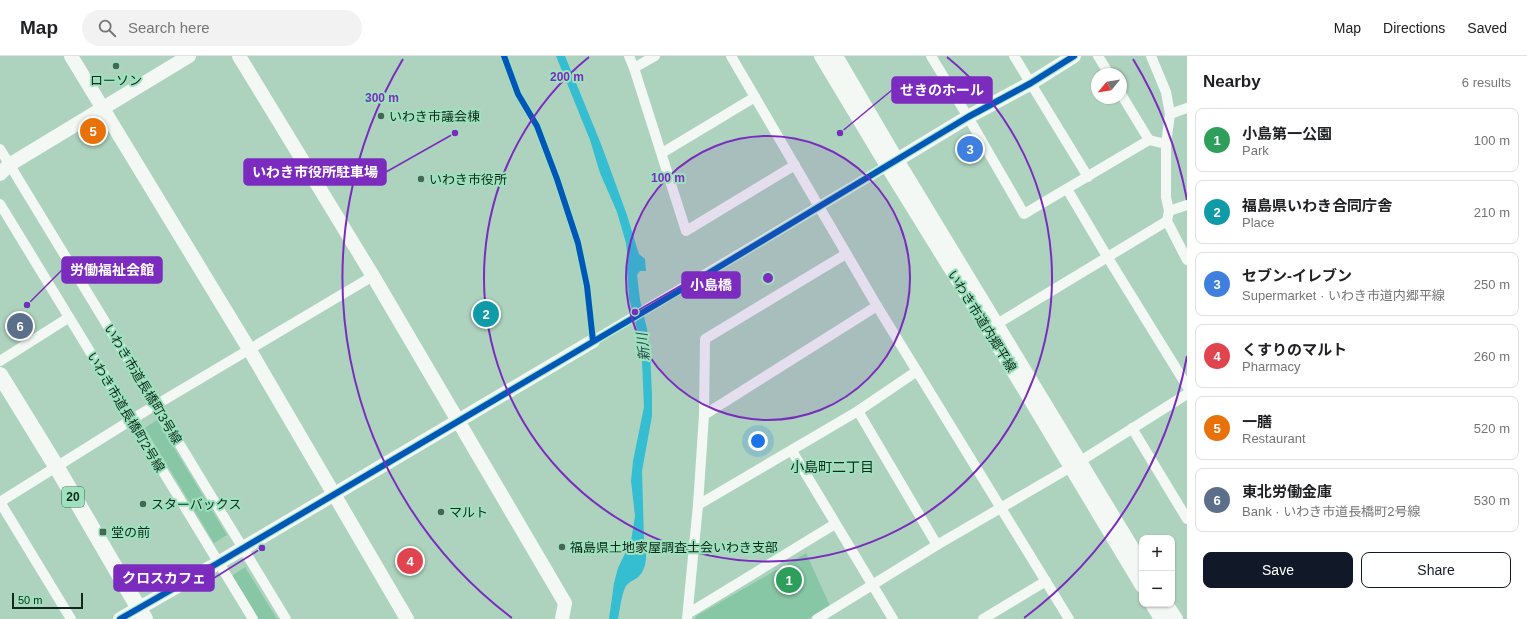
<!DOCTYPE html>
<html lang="en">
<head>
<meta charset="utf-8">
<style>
	body { margin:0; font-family:Helvetica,"Noto Sans JP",sans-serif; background:#f2f2f2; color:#202124 }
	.controls { position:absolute; right:12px; bottom:12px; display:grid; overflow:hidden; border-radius:8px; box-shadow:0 1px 3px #0004 }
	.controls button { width:36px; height:36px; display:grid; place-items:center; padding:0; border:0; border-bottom:1px solid #e0e0e0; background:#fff; color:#202124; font:20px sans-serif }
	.compass { position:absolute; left:1091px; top:12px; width:36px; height:36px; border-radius:50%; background:#fff; box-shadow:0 1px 3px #0004; rotate:240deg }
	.scale { position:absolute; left:12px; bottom:10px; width:71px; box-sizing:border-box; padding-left:4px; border:2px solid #0e2a1d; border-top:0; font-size:11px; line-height:14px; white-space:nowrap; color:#0e2a1d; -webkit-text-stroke:3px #9ee2bd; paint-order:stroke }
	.you { position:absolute; left:758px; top:385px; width:14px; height:14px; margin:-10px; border:3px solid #fff; border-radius:50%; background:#1a73e8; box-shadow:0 0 0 6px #1a73e833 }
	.badge { display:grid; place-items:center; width:26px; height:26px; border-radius:50%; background:#111827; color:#fff; font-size:13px; font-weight:700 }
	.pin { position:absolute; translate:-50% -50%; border:2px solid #fff; box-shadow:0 1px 4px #0006 }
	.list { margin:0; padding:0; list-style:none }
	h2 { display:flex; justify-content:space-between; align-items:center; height:52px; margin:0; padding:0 16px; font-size:17px }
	h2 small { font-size:13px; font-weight:400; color:#757577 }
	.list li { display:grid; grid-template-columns:26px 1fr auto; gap:12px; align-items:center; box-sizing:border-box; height:64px; margin:0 8px 8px; padding:0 8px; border:1px solid #e0e0e0; border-radius:8px }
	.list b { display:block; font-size:15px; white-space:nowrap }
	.list p { margin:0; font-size:13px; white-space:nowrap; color:#757577 }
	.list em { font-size:13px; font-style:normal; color:#757577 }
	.actions { display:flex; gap:8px; padding:12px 16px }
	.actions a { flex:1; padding:9px 0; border:1px solid #111827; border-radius:8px; text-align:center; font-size:14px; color:#111827 }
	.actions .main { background:#111827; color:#fff }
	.icon { flex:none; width:22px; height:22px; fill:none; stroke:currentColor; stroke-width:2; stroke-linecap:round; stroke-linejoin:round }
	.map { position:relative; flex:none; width:1187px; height:563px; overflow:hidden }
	header { display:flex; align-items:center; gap:24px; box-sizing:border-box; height:56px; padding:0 20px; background:#fff; border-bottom:1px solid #e0e0e0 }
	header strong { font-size:19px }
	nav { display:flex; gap:22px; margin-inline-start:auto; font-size:14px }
	.search { width:280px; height:36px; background:#f2f2f2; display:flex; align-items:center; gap:10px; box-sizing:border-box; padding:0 14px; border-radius:22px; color:#757577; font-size:15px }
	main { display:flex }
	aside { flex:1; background:#fff }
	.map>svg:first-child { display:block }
	.green { fill:#88c7a6 }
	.water { fill:#35bdd1 }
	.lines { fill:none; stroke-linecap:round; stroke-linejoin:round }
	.street { stroke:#f3f8f5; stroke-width:10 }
	.secondary { stroke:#f3f8f5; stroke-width:14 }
	.primary { stroke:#f3f8f5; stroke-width:16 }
	.cycleway-casing { stroke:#9ee2bd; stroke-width:8 }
	.cycleway { stroke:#0057b8; stroke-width:6 }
	.ring { fill:none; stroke:#7b2cbf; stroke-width:2 }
	.poi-dot { fill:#466555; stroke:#9ee2bd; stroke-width:1.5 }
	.labels { text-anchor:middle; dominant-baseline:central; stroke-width:4; stroke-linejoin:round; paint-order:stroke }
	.shield { fill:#9ee2bd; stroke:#39614d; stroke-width:1 }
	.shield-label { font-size:12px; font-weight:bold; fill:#0e2a1d }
	.poi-label { font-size:13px; fill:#0e2a1d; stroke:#9ee2bd; text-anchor:start }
	.street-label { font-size:13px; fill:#0e2a1d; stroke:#9ee2bd }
	.water-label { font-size:14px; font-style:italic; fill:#2b4851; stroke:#9ee2bd }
	.neighbourhood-label { font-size:14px; fill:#0e2a1d; stroke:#9ee2bd }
	.centre { fill:#7b2cbf; stroke:#9ee2bd; stroke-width:2 }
	.ring-label { font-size:12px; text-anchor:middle; font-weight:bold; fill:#7b2cbf; stroke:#9ee2bd; stroke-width:4; stroke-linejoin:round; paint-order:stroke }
	.leader { fill:none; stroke:#7b2cbf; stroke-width:1.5 }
	.callout-dot { fill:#7b2cbf; stroke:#9ee2bd; stroke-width:1.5 }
	.callout { fill:#7b2cbf; stroke:#7b2cbf; stroke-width:1.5 }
	.callout-label { font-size:14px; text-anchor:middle; font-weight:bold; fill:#fff }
</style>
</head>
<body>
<header>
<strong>Map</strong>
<div class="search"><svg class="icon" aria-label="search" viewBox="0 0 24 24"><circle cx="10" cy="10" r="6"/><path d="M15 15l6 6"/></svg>Search here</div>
<nav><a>Map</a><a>Directions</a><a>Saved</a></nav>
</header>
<main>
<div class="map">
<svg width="1187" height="563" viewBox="0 0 1187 563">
	<rect width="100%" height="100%" fill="#add3be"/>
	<g class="green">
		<path d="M157 364 227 479 214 487 145 372Z"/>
		<path d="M806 497 830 550 808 563H695L696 560Z"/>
		<path d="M245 511 277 563H258L232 520Z"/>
	</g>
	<path class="water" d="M556 0H565L601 88 627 159 637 192 639 198 645 203 646 215H640L637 219 640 244 647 273 650 295 652 339V360L642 415 644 484C647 497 648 513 637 522 632 525 627 527 625 532 621 541 620 553 618 563H609L614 527 618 512 631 485 635 460 631 425 633 405 644 351 642 305 639 281 629 242 627 212 628 204 626 187 617 156 600 117 590 84Z"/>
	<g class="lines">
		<g class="street">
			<path d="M629 0 634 12 686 175 795 109"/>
			<path d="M731 0 877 250 1069 563"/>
			<path d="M931 0 968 61 1024 158 1149 84"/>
			<path d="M1014 0 1088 121"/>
			<path d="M1098 0 1109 18"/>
			<path d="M1151 0 1166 36 1170 58 1166 88V141L1169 155 1167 165 1187 204"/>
			<path d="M634 12 655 0"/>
			<path d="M1121 38 1149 84 1166 88"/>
			<path d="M1170 58 1187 52"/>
			<path d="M0 93 286 563"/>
			<path d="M662 97 755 41"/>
			<path d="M1067 133 1108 202 1187 330"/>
			<path d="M0 148 253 563"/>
			<path d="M1169 155 1187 149"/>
			<path d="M992 271 1167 165"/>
			<path d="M593 285 892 107"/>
			<path d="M0 305 68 262"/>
			<path d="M858 355 937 489"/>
			<path d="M704 359 877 250"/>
			<path d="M1132 372 1187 463"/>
			<path d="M792 395 893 563"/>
			<path d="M0 446 144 356 373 220"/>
			<path d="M0 446 71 563"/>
			<path d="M698 449 858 355 917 315"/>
			<path d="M689 557 835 468"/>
			<path d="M687 563 698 449 704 359 705 283 846 198"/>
			<path d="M817 563 937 489 1071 411 1187 338"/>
			<path d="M983 563 1046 525"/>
		</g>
		<g class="secondary">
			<path d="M71 0 249 293 407 563"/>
			<path d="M239 0 373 220 565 547 562 563"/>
			<path d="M821 0 887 110 988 273 1142 530"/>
			<path d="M836 0 897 104 1142 508"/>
			<path d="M897 104 968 61 1031 27 1074 0"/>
			<path d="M0 118 9 109 189 0"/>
			<path d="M1152 548 1161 563"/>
			<path d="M1166 548 1176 563"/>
			<path d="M120 563 218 507 593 285"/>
		</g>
		<path class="primary" d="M0 319 56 410 145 563"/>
		<g class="cycleway-casing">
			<g id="cycleway">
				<path d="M504 0 518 38 537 70 557 123 578 187 587 230 593 285"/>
				<path d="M120 563 218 507 684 232 855 129 968 61 1031 27 1074 0"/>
			</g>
		</g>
		<use href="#cycleway" class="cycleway"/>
	</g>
	<circle cx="768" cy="222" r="142" fill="#7b2cbf" fill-opacity=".12"/>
	<g class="ring">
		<circle cx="768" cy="222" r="142"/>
		<path d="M947 1A284 284 0 1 1 589 1"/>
		<path d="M1187 300A426 426 0 0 1 1024 562M512 562A426 426 0 0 1 403 3M1133 3A426 426 0 0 1 1187 144"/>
	</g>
	<g class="poi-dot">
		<circle cx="116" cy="10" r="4"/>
		<circle cx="381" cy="60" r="4"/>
		<circle cx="421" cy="123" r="4"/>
		<circle cx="143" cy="448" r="4"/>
		<circle cx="441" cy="456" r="4"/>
		<rect x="99" y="472" width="8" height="8" rx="2"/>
		<circle cx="562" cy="491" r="4"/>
	</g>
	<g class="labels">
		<rect class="shield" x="62" y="431" width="22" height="20" rx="3"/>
		<g class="shield-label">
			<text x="73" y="441">20</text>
		</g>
		<g class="poi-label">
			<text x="116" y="24" text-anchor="middle">ローソン</text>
			<text x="389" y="60">いわき市議会棟</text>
			<text x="429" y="123">いわき市役所</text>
			<text x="151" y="448">スターバックス</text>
			<text x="449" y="456">マルト</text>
			<text x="111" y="476">堂の前</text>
			<text x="570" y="491">福島県土地家屋調査士会いわき支部</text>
		</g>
		<g class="street-label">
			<text transform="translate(982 265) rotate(58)">いわき市道内郷平線</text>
			<text transform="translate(143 328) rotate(59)">いわき市道長橋町3号線</text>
			<text transform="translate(126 356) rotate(59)">いわき市道長橋町2号線</text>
		</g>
		<g class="water-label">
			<text transform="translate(643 291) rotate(-96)">新川</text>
		</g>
		<g class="neighbourhood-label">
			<text x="832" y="411">小島町二丁目</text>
		</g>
	</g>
	<circle cx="768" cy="222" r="6" class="centre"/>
	<g class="ring-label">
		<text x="567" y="25">200 m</text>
		<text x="382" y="46">300 m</text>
		<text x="668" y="126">100 m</text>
	</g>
	<path class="leader" d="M840 77L892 34M455 77L386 116M27 249L62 214M635 256L682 229M262 492L214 522"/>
	<g class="callout-dot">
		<circle cx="840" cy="77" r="4"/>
		<circle cx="455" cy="77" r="4"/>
		<circle cx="27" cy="249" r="4"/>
		<circle cx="635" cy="256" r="4"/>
		<circle cx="262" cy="492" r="4"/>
	</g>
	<g class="callout">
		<rect x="892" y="21" width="100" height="26" rx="4"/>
		<rect x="244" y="103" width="142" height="26" rx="4"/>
		<rect x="62" y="201" width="100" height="26" rx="4"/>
		<rect x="682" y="216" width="58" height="26" rx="4"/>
		<rect x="114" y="509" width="100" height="26" rx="4"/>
	</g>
	<g class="callout-label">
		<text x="942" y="39">せきのホール</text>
		<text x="315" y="121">いわき市役所駐車場</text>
		<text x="112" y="219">労働福祉会館</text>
		<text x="711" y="234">小島橋</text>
		<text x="164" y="527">クロスカフェ</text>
	</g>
</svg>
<div class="controls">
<button>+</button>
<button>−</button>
</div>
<svg class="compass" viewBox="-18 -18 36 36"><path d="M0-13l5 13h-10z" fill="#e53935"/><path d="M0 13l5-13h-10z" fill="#757577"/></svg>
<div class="scale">50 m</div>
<div class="you"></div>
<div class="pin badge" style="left:789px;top:524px;background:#2e9e5b">1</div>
<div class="pin badge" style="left:486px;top:258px;background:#0f9aa8">2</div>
<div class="pin badge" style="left:970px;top:93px;background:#3f7fe0">3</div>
<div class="pin badge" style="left:410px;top:505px;background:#e0444e">4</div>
<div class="pin badge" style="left:93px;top:75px;background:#e8710a">5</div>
<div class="pin badge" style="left:20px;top:270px;background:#5c6f8a">6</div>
</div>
<aside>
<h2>Nearby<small>6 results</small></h2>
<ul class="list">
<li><span class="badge" style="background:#2e9e5b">1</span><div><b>小島第一公園</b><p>Park</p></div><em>100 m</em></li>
<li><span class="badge" style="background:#0f9aa8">2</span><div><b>福島県いわき合同庁舎</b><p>Place</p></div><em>210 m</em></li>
<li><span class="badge" style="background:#3f7fe0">3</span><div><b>セブン-イレブン</b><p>Supermarket · いわき市道内郷平線</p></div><em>250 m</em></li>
<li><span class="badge" style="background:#e0444e">4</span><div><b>くすりのマルト</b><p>Pharmacy</p></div><em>260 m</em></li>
<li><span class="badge" style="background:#e8710a">5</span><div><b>一膳</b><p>Restaurant</p></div><em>520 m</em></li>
<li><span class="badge" style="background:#5c6f8a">6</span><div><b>東北労働金庫</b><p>Bank · いわき市道長橋町2号線</p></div><em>530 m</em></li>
</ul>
<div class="actions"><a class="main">Save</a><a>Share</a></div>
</aside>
</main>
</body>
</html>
